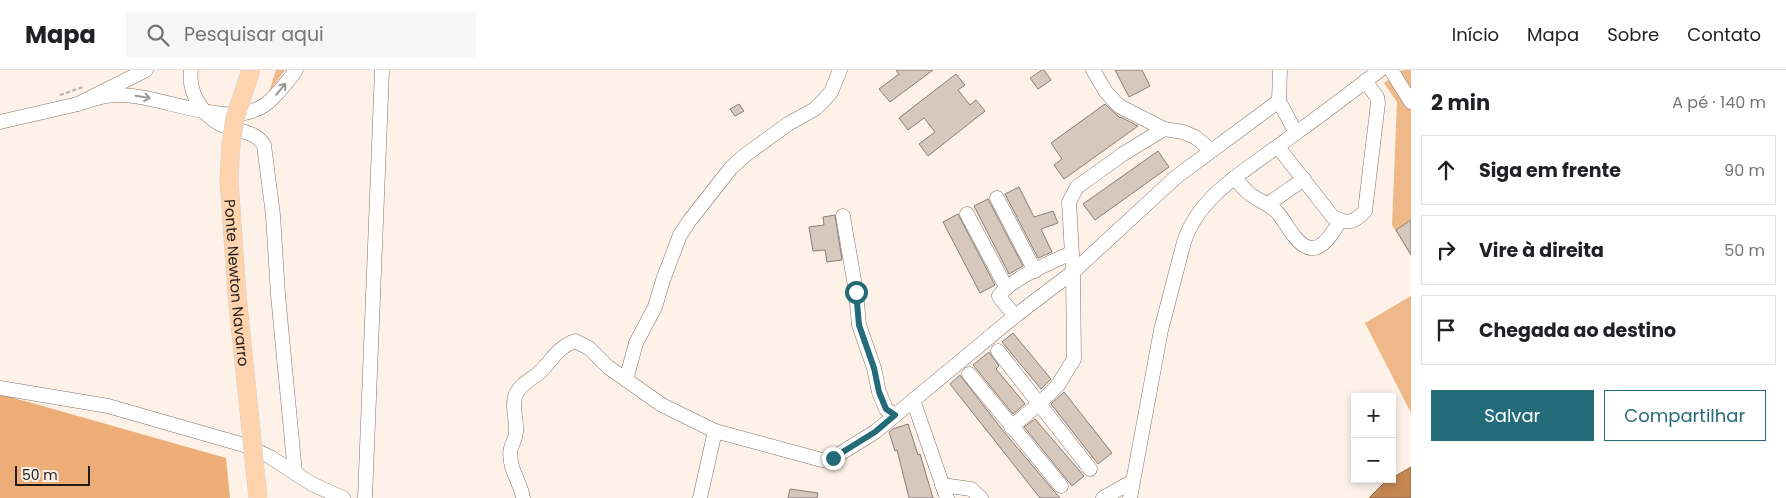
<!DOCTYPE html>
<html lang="pt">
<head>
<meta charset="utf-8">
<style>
	body { margin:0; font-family:Poppins,sans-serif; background:#f6f6f6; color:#202124 }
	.controls { position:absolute; right:15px; bottom:15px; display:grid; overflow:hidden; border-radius:0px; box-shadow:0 2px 8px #0003 }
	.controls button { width:45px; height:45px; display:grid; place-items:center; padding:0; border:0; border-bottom:1px solid #e0e0e0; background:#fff; color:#202124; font:25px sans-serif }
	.scale { position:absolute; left:15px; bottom:12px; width:75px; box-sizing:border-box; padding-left:5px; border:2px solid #211c18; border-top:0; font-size:14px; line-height:18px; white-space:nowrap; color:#211c18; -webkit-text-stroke:4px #fdf1e8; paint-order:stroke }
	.stop { position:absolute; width:15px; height:15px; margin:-11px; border:4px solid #236b78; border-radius:50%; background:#fff }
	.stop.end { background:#236b78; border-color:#fff; box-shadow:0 1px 5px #0008 }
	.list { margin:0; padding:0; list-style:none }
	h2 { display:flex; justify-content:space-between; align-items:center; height:65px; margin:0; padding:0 20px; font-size:21px }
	h2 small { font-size:16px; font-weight:400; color:#757577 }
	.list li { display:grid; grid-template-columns:32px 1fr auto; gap:15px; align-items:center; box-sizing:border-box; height:70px; margin:0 10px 10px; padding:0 10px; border:1px solid #e0e0e0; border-radius:0px }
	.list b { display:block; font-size:19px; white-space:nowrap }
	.list em { font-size:16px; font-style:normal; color:#757577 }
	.actions { display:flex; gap:10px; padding:15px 20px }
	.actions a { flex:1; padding:11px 0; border:1px solid #236b78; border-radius:0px; text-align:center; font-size:18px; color:#236b78 }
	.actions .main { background:#236b78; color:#fff }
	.icon { flex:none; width:28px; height:28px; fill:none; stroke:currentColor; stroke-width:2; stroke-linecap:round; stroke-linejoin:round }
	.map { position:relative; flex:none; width:1411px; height:428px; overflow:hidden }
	header { display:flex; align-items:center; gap:30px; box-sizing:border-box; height:70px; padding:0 25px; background:#fff; border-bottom:1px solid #e0e0e0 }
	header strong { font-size:24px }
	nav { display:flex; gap:28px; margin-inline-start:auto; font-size:18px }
	.search { width:350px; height:45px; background:#f6f6f6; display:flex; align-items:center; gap:12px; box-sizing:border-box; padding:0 18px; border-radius:0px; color:#757577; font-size:19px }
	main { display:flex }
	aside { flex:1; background:#fff }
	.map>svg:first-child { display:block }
	.green { fill:#efb888 }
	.forest { fill:#ecad77 }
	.water { fill:#c48752; stroke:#936741 }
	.building { fill:#d6c8bd; stroke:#8b7e74 }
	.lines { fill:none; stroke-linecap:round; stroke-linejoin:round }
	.minor-casing { stroke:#81756a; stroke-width:15 }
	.path { stroke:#b6aca4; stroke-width:2; stroke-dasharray:4 2.5; stroke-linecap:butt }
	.minor { stroke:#fff; stroke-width:14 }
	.major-bridge-casing { stroke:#d3d2d1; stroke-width:19; stroke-linecap:butt }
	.major-bridge { stroke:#fed3ad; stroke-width:18 }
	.oneway { stroke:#9b9997 }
	.route { stroke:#236b78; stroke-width:6 }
	.labels { text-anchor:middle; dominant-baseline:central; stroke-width:4; stroke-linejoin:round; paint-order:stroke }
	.street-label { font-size:15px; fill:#211c18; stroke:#fdf1e8 }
</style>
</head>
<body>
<header>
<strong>Mapa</strong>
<div class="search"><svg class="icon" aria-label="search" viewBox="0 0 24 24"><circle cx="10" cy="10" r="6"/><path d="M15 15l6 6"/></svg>Pesquisar aqui</div>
<nav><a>Início</a><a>Mapa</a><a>Sobre</a><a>Contato</a></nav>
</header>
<main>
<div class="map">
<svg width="1411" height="428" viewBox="0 0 1411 428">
	<rect width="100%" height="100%" fill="#fdf1e8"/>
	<g class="green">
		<path d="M276 0H285L269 22Z"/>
		<path d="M1403 0H1411V186L1392 155 1397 32 1384 13Z"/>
		<path d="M1411 226V343L1365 253Z"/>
	</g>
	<path class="forest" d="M0 324 226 388 230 428H0Z"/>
	<path class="water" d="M1411 397V428H1369L1386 411 1392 409V408Z"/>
	<g class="building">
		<path d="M896 0H933L890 32 879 19 899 4Z"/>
		<path d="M1042 0H1044L1051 10 1038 19 1030 8Z"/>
		<path d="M1115 0H1142L1150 16 1129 27Z"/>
		<path d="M956 4 965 15 958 20 970 35 976 30 985 41 928 86 919 74 935 62 924 48 908 60 899 48Z"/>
		<path d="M739 34 744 41 735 46 730 39Z"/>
		<path d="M1105 34 1120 48 1121 47 1138 56 1064 109 1054 95 1062 89 1051 73Z"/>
		<path d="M1158 81 1169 97 1095 150 1083 134Z"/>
		<path d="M1019 117 1034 147 1053 141 1058 153 1041 159 1052 182 1038 188 1005 124Z"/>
		<path d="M988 129 1023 196 1009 204 974 136Z"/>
		<path d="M958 144 995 215 980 223 943 152Z"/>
		<path d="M835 145 842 190 827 192 825 180 813 181 809 157 824 155 823 147Z"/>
		<path d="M1411 150V185L1396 160Z"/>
		<path d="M1013 263 1051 309 1041 319 1002 272Z"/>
		<path d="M989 282 999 296 996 299 1025 334 1013 344 973 295Z"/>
		<path d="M960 305 1004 362 1060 428H1040L950 314Z"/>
		<path d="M1064 322 1112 383 1098 394 1051 334Z"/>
		<path d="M1035 349 1084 406 1072 416 1024 357Z"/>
		<path d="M908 354 918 385 920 384 933 428H909L897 380 895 381 889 362 893 359Z"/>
		<path d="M790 419 818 423 817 428H788Z"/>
	</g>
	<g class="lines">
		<g class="minor-casing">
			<g id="minor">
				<path d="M191 0C188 23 202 45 222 55 237 62 255 60 264 75L273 145 278 225 295 403"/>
				<path d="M1093 0 1106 22 1119 36 1164 59 1183 62 1195 67 1211 80"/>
				<path d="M1391 0 1411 32"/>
				<path d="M1279 31 1280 0"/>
				<path d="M78 34C90 30 103 25 116 25 159 23 229 62 266 34 278 25 287 12 296 0"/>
				<path d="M0 52 78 34 146 0"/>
				<path d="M1278 77 1332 146C1346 155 1354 153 1365 141L1378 33 1377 27 1365 11"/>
				<path d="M1234 108C1240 114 1245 120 1251 125 1260 131 1269 134 1277 142 1284 150 1288 159 1295 167 1315 192 1329 169 1340 151"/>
				<path d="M997 128 1035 201"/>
				<path d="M1268 134 1304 109"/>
				<path d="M967 144 1006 217"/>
				<path d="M843 146 856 222 859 255 874 298 879 322 886 339 895 345"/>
				<path d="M1015 246 1000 228 999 226C1013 207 1050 193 1071 183"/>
				<path d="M998 281 1090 399"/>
				<path d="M969 304 1061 416"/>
				<path d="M626 310 636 273 655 237 663 210 680 165 690 150 731 98 744 86 788 54 815 39 823 31 831 22 840 0"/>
				<path d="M0 318 108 336 244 375 270 387 312 414 343 428"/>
				<path d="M913 330 947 428"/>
				<path d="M1011 357 1039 334 1058 315 1074 289 1073 202 1069 132 1077 117 1123 84 1164 59"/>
				<path d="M942 415 971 419 981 428"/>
				<path d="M365 428 382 0"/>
				<path d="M523 428C521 415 513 404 511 392 508 374 515 375 516 362 517 350 511 335 516 324 521 313 533 309 541 301 554 288 557 278 575 271L589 278 608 297 662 335 715 361"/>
				<path d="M700 428 715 361 822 390 833 388 875 362 1015 246 1073 202 1176 107 1279 31 1296 63"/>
				<path d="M1103 428 1133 411"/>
				<path d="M1130 428 1161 260 1184 172C1199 125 1248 99 1285 71 1317 48 1349 24 1380 0"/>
			</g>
		</g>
		<path class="path" d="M60 25 83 17"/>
		<use href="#minor" class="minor"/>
		<g class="major-bridge-casing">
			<g id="major-bridge">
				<path id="s1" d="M251 0 235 48 231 74 229 110 237 225 258 428"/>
			</g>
		</g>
		<use href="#major-bridge" class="major-bridge"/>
	</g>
	<defs><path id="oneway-shaft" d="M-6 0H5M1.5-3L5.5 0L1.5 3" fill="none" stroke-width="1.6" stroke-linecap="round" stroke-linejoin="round" transform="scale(1.25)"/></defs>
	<g class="oneway">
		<use href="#oneway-shaft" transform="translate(281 19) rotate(-50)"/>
		<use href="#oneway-shaft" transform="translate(143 27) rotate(10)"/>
	</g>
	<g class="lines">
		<path class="route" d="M833 388 875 362 895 345 886 339 879 322 874 298 859 255 856 222"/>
	</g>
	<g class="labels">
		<g class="street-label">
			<text stroke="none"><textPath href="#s1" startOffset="216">Ponte Newton Navarro</textPath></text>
		</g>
	</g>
</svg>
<div class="controls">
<button>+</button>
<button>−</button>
</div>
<div class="scale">50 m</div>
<div class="stop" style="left:856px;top:222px"></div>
<div class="stop end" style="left:833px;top:388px"></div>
</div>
<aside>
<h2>2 min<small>A pé · 140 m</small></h2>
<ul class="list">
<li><svg class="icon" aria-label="ahead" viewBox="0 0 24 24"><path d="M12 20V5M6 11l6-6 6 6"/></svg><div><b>Siga em frente</b></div><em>90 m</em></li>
<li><svg class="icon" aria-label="right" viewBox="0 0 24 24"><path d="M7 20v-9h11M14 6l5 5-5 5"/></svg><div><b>Vire à direita</b></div><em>50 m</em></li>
<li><svg class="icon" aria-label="arrive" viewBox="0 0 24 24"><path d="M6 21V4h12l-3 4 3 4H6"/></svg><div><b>Chegada ao destino</b></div></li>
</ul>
<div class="actions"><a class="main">Salvar</a><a>Compartilhar</a></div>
</aside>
</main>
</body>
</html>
